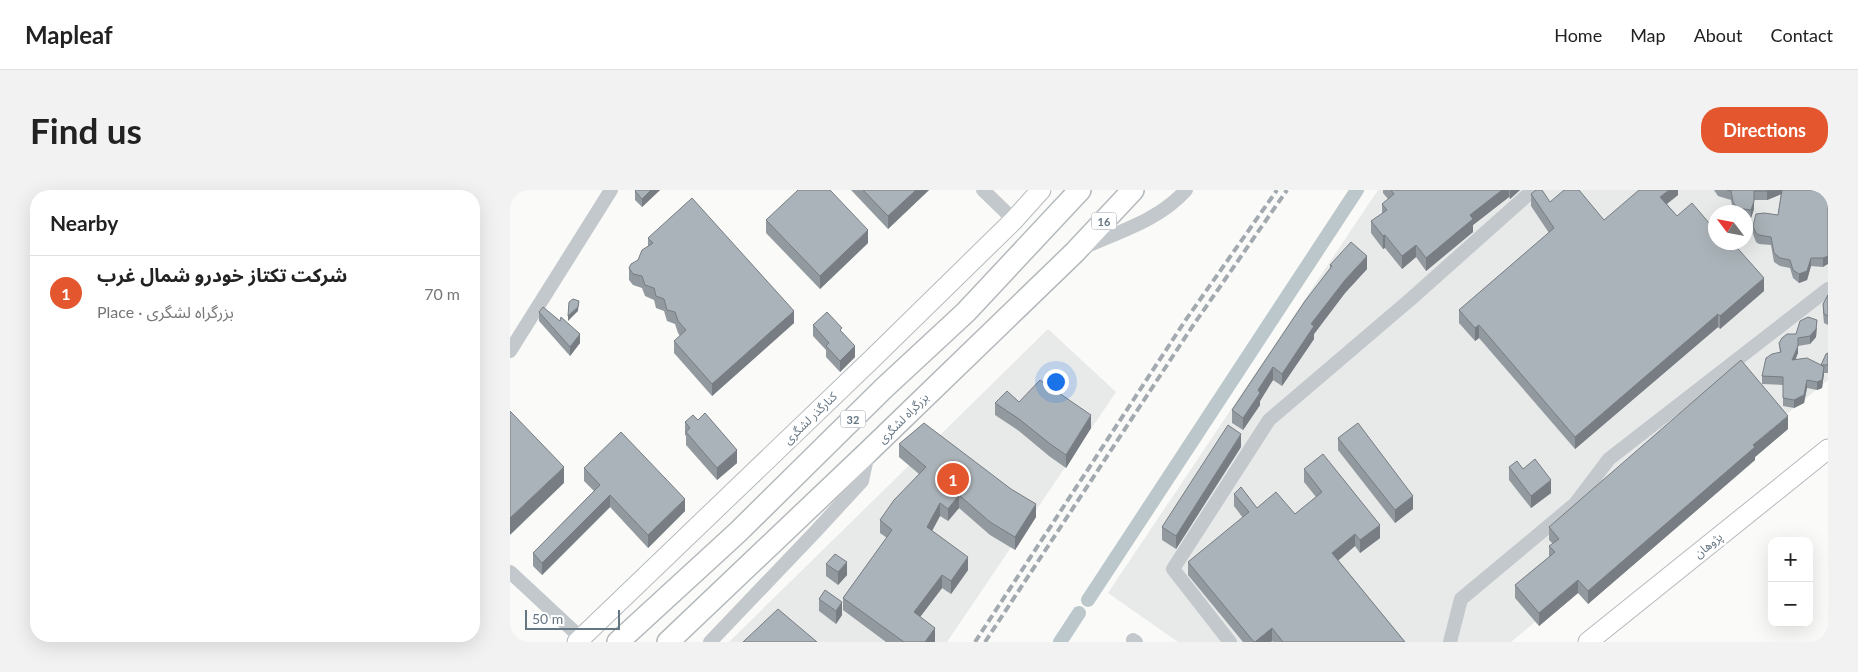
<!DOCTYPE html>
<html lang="en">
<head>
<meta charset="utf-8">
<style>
	body { margin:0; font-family:Lato,"Noto Sans Arabic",sans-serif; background:#f2f2f2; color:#222 }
	.controls { position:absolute; right:15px; bottom:15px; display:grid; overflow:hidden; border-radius:10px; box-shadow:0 5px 20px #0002 }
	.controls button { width:45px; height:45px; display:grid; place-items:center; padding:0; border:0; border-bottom:1px solid #e0e0e0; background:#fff; color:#222; font:25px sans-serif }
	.compass { position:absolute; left:1198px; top:15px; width:45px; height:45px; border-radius:50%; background:#fff; box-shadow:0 5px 20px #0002; rotate:302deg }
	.scale { position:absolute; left:15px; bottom:12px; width:95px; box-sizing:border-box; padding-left:5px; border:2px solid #657683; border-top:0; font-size:14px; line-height:18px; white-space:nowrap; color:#657683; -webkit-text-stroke:4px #fff; paint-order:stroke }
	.you { position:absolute; left:545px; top:191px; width:18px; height:18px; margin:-12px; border:4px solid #fff; border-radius:50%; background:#1a73e8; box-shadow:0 0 0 8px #1a73e833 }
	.badge { display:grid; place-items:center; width:32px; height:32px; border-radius:50%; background:#e4572e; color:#fff; font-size:16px; font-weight:700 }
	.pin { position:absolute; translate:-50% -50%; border:2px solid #fff; box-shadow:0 1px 5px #0006 }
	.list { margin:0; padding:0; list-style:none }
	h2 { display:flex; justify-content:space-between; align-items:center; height:65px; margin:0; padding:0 20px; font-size:21px }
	h2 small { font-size:16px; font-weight:400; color:#767676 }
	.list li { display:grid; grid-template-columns:32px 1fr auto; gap:15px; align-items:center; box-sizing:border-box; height:70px; padding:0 20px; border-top:1px solid #e0e0e0 }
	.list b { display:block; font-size:19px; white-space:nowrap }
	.list p { margin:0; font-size:16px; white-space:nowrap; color:#767676 }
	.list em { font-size:16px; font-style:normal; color:#767676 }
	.map { position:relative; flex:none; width:1318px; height:452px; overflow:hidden; border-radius:20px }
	header { display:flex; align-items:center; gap:30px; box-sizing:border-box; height:70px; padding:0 25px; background:#fff; border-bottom:1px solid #e0e0e0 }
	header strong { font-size:24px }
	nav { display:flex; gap:28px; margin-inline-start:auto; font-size:18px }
	.intro { display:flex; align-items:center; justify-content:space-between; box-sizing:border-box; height:120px; padding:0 30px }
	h1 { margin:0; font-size:35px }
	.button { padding:12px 22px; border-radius:20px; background:#e4572e; color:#fff; font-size:18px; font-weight:700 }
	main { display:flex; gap:30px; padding:0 30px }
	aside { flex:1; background:#fff; border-radius:20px; box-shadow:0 5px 20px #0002 }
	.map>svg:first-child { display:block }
	.built { fill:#e8e9e9; fill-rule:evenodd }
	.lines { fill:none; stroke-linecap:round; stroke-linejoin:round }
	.canal { stroke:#bbc7cb; stroke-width:14 }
	.major-casing { stroke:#b5babe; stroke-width:21 }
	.highway-casing { stroke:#b4b9bd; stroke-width:24 }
	.minor { stroke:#c3c8cc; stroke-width:14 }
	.major { stroke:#fff; stroke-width:19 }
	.highway { stroke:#fff; stroke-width:21 }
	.rail { stroke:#a2aab0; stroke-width:4; stroke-dasharray:8 4; stroke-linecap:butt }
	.wall { fill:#929a9f }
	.shaded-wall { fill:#777d82 }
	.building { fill:#aab3b9; stroke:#777d82 }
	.labels { text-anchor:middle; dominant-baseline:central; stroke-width:5; stroke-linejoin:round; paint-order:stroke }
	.shield { fill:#fff; stroke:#939fa8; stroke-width:1 }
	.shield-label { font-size:11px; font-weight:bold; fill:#657683 }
	.street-label { font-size:12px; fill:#657683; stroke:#fff }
</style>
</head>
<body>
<header>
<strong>Mapleaf</strong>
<nav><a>Home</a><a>Map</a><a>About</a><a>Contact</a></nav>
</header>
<div class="intro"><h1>Find us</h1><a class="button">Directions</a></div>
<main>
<aside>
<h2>Nearby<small></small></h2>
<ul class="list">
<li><span class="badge">1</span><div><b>شرکت تکتاز خودرو شمال غرب</b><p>Place · بزرگراه لشگری</p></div><em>70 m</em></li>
</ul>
</aside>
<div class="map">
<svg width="1318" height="452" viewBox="0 0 1318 452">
	<rect width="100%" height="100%" fill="#fafaf8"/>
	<g class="built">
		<path d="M868 0H1318V190L1001 452H668L598 403ZM1206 22H1236V52H1206Z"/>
		<path d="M538 139 606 202 437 452H219Z"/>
	</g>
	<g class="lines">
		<g class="canal">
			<path d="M578 410 847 0"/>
			<path d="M550 452 569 423"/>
		</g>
		<g class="major-casing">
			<g id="major">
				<path d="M67 452 362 169 504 30 531 0"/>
				<path d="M1078 452 1318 259"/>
			</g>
		</g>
		<g class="highway-casing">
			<g id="highway">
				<path d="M108 452 228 342 374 198 456 122 570 0"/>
				<path d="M158 452 358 262 565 62 623 0"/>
			</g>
		</g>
		<g class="minor">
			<path d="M473 0 504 30"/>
			<path d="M575 57C611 41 649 30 676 0"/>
			<path d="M0 161 101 0"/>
			<path d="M0 382 71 448"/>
			<path d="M623 450 626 452"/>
			<path d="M200 452 306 341 352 291 358 263"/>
			<path d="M720 452 663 379 759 230 902 108 1023 0"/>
			<path d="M940 452 951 409 1065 314 1099 269 1318 99"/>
		</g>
		<use href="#major" class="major"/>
		<use href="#highway" class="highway"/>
		<g class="rail">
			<path d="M465 452 675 131 767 0"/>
			<path d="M475 452 682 137 777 0"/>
		</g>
	</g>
	<g class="wall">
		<path d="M150 0 132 17 125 10V1Z"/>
		<path d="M341 0H419L378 39Z"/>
		<path d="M873 0H1010L1000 9 999 7 963 35V42L916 81 906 67 892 79 875 58 873 59 861 43V31L872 24V14L878 9 873 3Z"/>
		<path d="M1168 0V5L1157 14 1167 26 1254 101 1210 139 1208 137 1065 259 969 148 965 151 949 133V120L1039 43 1021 16V4L1040 12 1094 30Z"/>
		<path d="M1204 0H1318L1313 77 1301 76 1297 90 1289 93 1283 88 1280 78 1270 76 1264 72 1261 55 1249 54 1246 52 1243 44V36L1268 25 1271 4 1257 10H1244V19L1241 28H1236V22H1224L1223 21 1221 10 1208 6Z"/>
		<path d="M256 30 358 53 310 99 256 43Z"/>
		<path d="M138 48 284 133 202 206 164 163V151L170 146 168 143 165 134 157 131 154 121 146 118 144 110 135 106 132 98 123 95 119 90V78L128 70 138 57Z"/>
		<path d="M820 75 857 79 835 103 804 144V149L772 196 763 190 750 211V215L733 240 722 233V220L820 78Z"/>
		<path d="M1318 105V135L1314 133 1313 123V114Z"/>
		<path d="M29 122 70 153 60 166 29 131Z"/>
		<path d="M303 135 332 142 345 167 330 182 316 167V160L303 146Z"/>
		<path d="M1307 138 1306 147 1300 154 1288 156V163L1285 170 1311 175 1318 163V183H1314L1312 198 1307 200 1297 198 1294 213 1284 218 1273 216V195L1252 194V186L1270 163 1269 153 1286 144Z"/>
		<path d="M509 212 581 238 556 278 539 266 509 241 485 225V213Z"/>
		<path d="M188 230 227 273 207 290 176 255V246L175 245V232Z"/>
		<path d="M1278 239 1245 267V270L1078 414 1068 403 1029 436 1005 408V395L1039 367V356L1043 354 1039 350V337Z"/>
		<path d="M828 248 903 319 885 333 828 260Z"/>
		<path d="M389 254 526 327 505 360 480 345 449 318 438 331 430 326 422 341 458 380 441 404 432 398 410 427 425 451V452H376L333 420V408L377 348 370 343V330L409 284 389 267Z"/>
		<path d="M731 257 666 359 652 350V337Z"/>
		<path d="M999 277 1013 279 1041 303 1021 318 999 290Z"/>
		<path d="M74 278 175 321 138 358 100 317 32 385 23 376V363L84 301 74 291Z"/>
		<path d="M794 279 870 348 850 363 845 356 828 370 895 452H763L762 451 761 452H733L678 385V372L733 328 724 316V304L747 318 785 324 806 307 794 292Z"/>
		<path d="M316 374 337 385 328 395 316 386Z"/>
		<path d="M309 409 332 425 326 434 309 421Z"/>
	</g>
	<g class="shaded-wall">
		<path d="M141 0H150L132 17V9Z"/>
		<path d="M406 0H419L378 39V26Z"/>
		<path d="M992 0H999V7L963 35V42L916 81V68L960 25Z"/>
		<path d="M1000 0H1010L1000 9Z"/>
		<path d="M1159 0H1168V5L1150 19V7Z"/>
		<path d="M1260 0H1272V4L1257 10V1Z"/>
		<path d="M1244 11V19L1241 28V20Z"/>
		<path d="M358 40V53L310 99V86Z"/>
		<path d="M875 45V58L873 59V46Z"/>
		<path d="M906 55V67L892 79V66Z"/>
		<path d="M857 66V79L835 103 804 144V149L772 196V184L801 134 835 90Z"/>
		<path d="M1318 66V74L1313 77V68Z"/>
		<path d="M1301 68V76L1297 90 1289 93V84Z"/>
		<path d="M1254 88V101L1210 139V126Z"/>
		<path d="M69 111 68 121 58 131V126Z"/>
		<path d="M284 121V133L202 206V194Z"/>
		<path d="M1208 124V137L1065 259V247Z"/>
		<path d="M1307 130 1306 147 1300 154V146Z"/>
		<path d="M969 135V148L965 151V138Z"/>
		<path d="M70 144V153L60 166V157Z"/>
		<path d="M345 156V167L330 182V171Z"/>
		<path d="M1288 156V163L1282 178V170Z"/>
		<path d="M763 177V190L750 211V215L733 240V228L748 200Z"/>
		<path d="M1314 177V184L1312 198 1307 200V192Z"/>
		<path d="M1297 190V198L1294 213 1284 218V210Z"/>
		<path d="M581 225V238L556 278V265Z"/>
		<path d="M1278 226V239L1245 267V270L1078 414V401L1243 255Z"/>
		<path d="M731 244V257L666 359V346Z"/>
		<path d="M227 260V273L207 290V278Z"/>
		<path d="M54 277V293L0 345V328Z"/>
		<path d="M1041 290V303L1021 318V306Z"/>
		<path d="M100 305V317L32 385V373Z"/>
		<path d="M449 305V318L438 331V319Z"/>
		<path d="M903 306V319L885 333V320Z"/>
		<path d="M175 309V321L138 358V345Z"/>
		<path d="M430 313V326L417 350V337Z"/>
		<path d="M526 314V327L505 360V347Z"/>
		<path d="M870 335V348L850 363V350Z"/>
		<path d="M845 344V356L822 376V363Z"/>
		<path d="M458 367V380L441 404V391Z"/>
		<path d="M337 372V385L328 395V382Z"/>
		<path d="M432 385V398L404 435V422Z"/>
		<path d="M1068 390V403L1029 436V423Z"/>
		<path d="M332 412V425L326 434V421Z"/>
		<path d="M425 438V452H415Z"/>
		<path d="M762 438V451L761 452H745Z"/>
	</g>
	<g class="building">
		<path d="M126 0H141L132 9 125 1Z"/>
		<path d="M288 0H320L358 40 310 86 256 30Z"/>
		<path d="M353 0H406L378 26Z"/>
		<path d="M881 0H992L960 25 963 29 916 68 906 55 892 66 875 45 873 46 861 31 877 20 872 14 884 4Z"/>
		<path d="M1026 0H1032L1040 12 1054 0H1069L1094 30 1129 0H1159L1150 7 1167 26 1182 13 1206 41V52H1222L1254 88 1210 126 1208 124 1065 247 969 135 965 138 949 120 1044 38 1021 4Z"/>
		<path d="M1217 0H1260L1257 1H1244V11L1241 20 1227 18 1223 12 1221 1Z"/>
		<path d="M1272 0H1318V66L1313 68H1301L1297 81 1289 84 1283 80 1280 70 1270 68 1264 63 1261 47 1249 45 1246 43 1243 36 1246 24 1254 23 1268 25Z"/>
		<path d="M182 8 284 121 202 194 164 151 176 140 168 131 165 122 157 120 154 109 146 106 144 98 135 95 132 86 123 84 119 78 121 74 128 70 132 60 143 53 138 48Z"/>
		<path d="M841 52 857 66 835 90 801 134 804 136 772 184 763 177 748 200 750 203 733 228 722 220 795 111 822 76 820 75Z"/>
		<path d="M1318 105V126L1314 124 1313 114Z"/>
		<path d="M63 109 69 111 68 117 58 126 59 112Z"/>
		<path d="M33 117 50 131 51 127 70 144 60 157 29 122Z"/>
		<path d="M317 122 332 138 330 140 345 156 330 171 316 156 319 153 303 135Z"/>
		<path d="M1298 127 1307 130 1306 139 1300 146 1288 148V156L1282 170 1297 168 1311 175 1316 164 1318 163V175H1311L1314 177 1312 190 1307 192 1297 190 1294 205 1284 210 1273 208V187L1252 186 1256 168 1262 164 1271 162 1269 153 1272 148 1277 144H1286L1290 131Z"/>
		<path d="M1231 170 1278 226 1243 255 1245 257 1078 401 1068 390 1029 423 1005 395 1045 362 1039 356 1049 349 1039 337Z"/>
		<path d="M530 190 581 225 556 265 539 253 509 229 485 213 497 201 509 212Z"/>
		<path d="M0 221 54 277 0 328Z"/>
		<path d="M195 223 227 260 207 278 176 242 180 238 175 232 183 225 188 230Z"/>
		<path d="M414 233 501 299 526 314 505 347 480 332 449 305 438 319 430 313 417 337 458 367 441 391 432 385 404 422 425 438 415 452H394L333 408 382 340 370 330 384 310 416 277 389 254Z"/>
		<path d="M848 233 903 306 885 320 828 248Z"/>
		<path d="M718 235 731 244 666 346 652 337Z"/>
		<path d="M111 242 175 309 138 345 100 305 32 373 23 363 90 295 74 278Z"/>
		<path d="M813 264 870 335 850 350 845 344 822 363 895 452H773L762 438 745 452H744L678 372 739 322 724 304 731 297 747 318 766 302 785 324 812 302 794 279Z"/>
		<path d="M1025 269 1041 290 1021 306 999 277 1007 271 1013 279Z"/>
		<path d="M325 364 337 372 328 382 316 374Z"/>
		<path d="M315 400 332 412 326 421 309 409Z"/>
		<path d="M268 419 307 452H233Z"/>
	</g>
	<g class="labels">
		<g class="shield">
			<rect x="581.5" y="22.5" width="25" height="17" rx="4"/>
			<rect x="330.5" y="220.5" width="25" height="17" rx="4"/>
		</g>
		<g class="shield-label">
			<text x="594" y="31">16</text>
			<text x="343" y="229">32</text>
		</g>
		<g class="street-label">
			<text transform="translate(300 228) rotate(-44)">کنارگذر لشگری</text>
			<text transform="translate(393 228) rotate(-45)">بزرگراه لشگری</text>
			<text transform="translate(1198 355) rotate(-39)">پژوهان</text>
		</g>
	</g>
</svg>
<div class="controls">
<button>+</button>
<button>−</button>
</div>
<svg class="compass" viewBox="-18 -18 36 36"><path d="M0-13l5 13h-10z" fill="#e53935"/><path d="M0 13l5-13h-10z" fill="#767676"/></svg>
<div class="scale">50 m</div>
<div class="you"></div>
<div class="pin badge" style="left:443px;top:289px">1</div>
</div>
</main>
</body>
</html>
